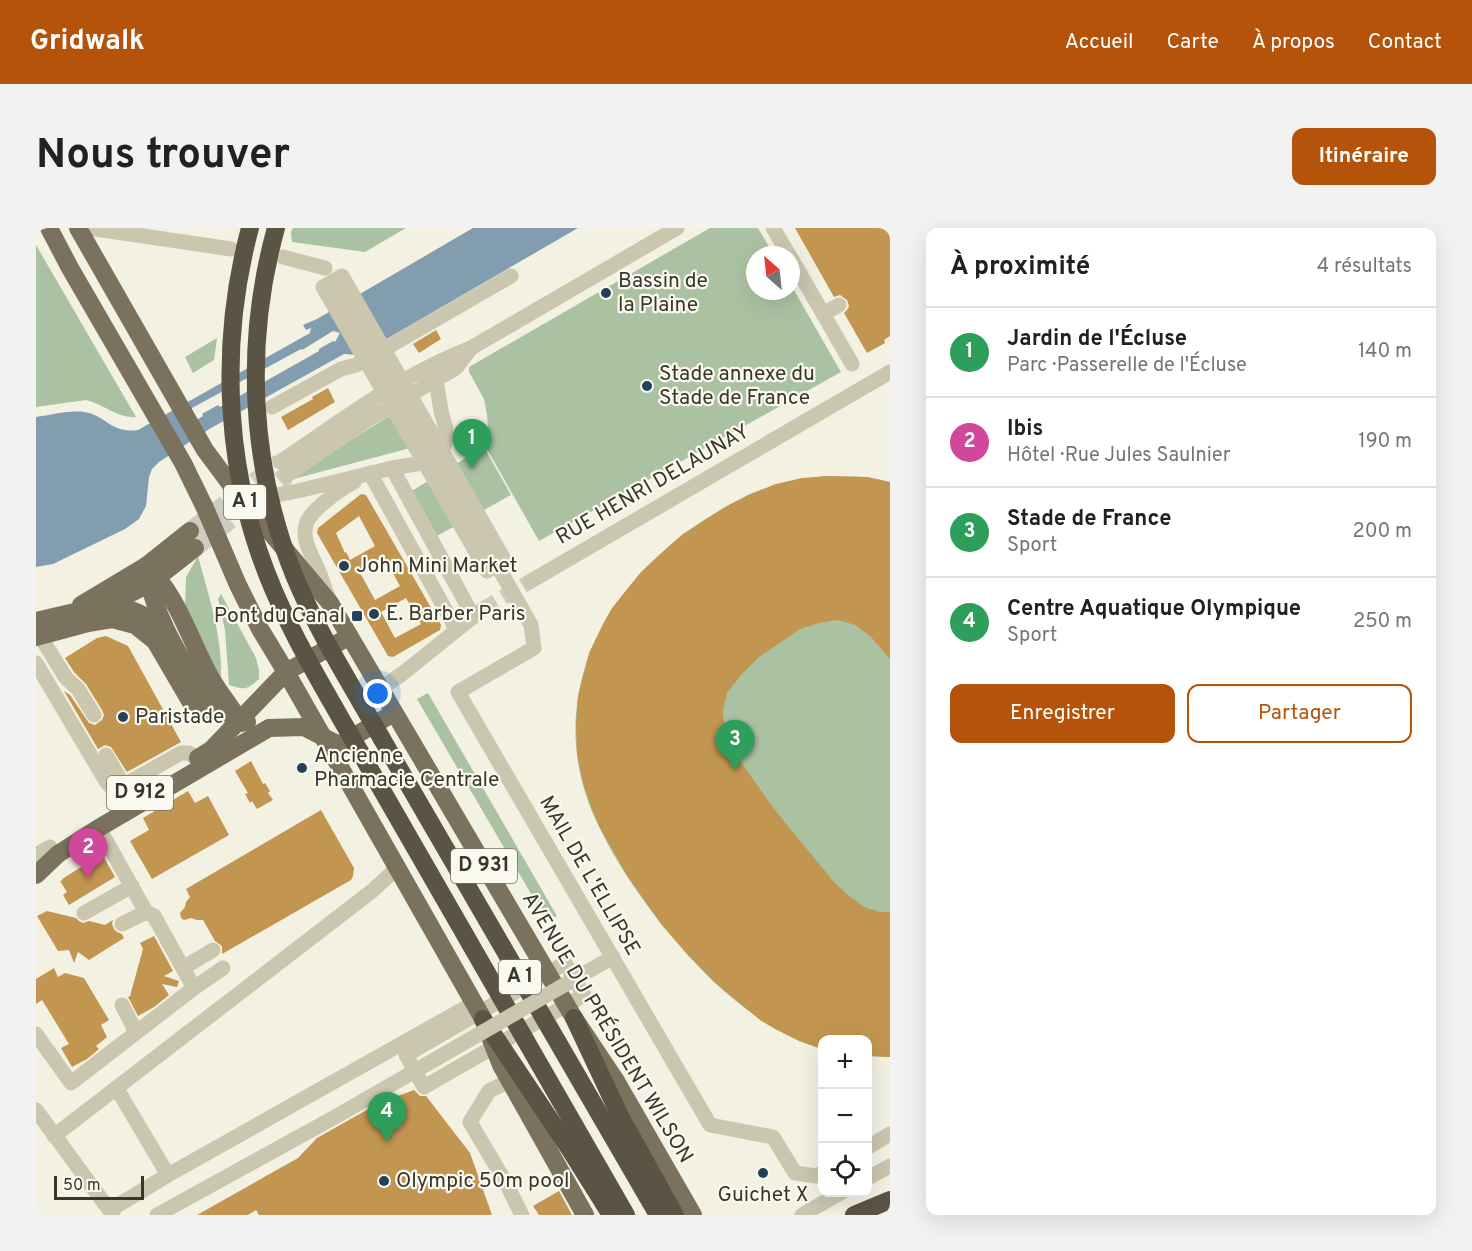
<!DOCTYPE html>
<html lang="fr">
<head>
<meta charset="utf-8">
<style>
	body { margin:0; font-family:Overpass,sans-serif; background:#f2f2f2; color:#202124 }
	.controls { position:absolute; right:18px; bottom:18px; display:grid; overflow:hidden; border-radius:12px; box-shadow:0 6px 24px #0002 }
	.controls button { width:54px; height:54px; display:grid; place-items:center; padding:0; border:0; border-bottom:2px solid #e0e0e0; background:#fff; color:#202124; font:30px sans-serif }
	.compass { position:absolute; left:710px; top:18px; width:54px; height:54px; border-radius:50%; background:#fff; box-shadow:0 6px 24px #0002; rotate:333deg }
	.scale { position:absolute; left:18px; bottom:15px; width:90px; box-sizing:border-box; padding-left:6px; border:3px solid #3a362c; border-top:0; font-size:16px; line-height:21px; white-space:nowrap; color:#3a362c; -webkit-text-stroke:4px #faf9ef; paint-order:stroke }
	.you { position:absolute; left:342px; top:466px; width:21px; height:21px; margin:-15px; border:4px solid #fff; border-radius:50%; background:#1a73e8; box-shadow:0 0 0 9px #1a73e833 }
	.badge { display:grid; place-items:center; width:39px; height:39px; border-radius:50%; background:#b45309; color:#fff; font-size:20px; font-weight:700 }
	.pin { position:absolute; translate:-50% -50px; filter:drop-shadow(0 2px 3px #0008) }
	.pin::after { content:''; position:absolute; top:32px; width:21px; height:18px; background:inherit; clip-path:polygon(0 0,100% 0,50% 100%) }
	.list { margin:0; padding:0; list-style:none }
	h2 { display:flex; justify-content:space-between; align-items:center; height:78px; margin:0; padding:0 24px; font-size:26px }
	h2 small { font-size:20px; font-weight:400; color:#757577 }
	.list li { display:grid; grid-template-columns:39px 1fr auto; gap:18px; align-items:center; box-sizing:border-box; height:90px; padding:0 24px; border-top:2px solid #e0e0e0 }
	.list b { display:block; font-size:22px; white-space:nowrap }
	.list p { margin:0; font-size:20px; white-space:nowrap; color:#757577 }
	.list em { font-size:20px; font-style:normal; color:#757577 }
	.actions { display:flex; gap:12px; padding:18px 24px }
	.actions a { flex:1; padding:14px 0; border:2px solid #b45309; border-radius:12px; text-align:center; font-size:21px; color:#b45309 }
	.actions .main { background:#b45309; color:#fff }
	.icon { flex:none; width:33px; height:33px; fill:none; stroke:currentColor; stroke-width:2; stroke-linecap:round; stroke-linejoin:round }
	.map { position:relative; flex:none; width:854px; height:987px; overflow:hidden; border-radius:12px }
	header { display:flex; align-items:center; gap:36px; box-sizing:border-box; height:84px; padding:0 30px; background:#b45309; color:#fff }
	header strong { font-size:28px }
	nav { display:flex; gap:33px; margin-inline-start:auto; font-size:21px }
	.intro { display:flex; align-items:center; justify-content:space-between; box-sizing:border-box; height:144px; padding:0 36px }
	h1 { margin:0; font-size:42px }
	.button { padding:15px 27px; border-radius:12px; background:#b45309; color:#fff; font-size:21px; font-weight:700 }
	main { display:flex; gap:36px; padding:0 36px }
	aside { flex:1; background:#fff; border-radius:12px; box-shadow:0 6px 24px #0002 }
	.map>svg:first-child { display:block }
	.green { fill:#abc2a2 }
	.water { fill:#819daf; fill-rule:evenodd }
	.building { fill:#c29651; fill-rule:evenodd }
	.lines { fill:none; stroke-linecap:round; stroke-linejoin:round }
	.minor-tunnel { stroke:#ceccbe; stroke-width:15; stroke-dasharray:15 8; stroke-linecap:butt }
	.major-tunnel { stroke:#ceccbe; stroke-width:18; stroke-dasharray:18 9; stroke-linecap:butt }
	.minor { stroke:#cbc6ae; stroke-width:15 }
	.major { stroke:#7b725e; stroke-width:18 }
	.highway { stroke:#5b5343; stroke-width:18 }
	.minor-bridge { stroke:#cbc6ae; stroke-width:15 }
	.highway-bridge { stroke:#5b5343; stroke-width:18 }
	.poi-dot { fill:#22425b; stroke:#faf9ef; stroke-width:2 }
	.labels { text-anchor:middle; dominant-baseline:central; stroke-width:4.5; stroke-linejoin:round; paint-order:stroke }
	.shield { fill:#faf9ef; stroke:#747066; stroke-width:1.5 }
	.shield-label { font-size:20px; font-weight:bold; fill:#3a362c }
	.poi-label { font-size:21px; fill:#3a362c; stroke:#faf9ef; text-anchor:start }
	.street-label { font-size:21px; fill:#3a362c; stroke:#faf9ef }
</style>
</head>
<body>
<header>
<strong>Gridwalk</strong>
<nav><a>Accueil</a><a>Carte</a><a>À propos</a><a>Contact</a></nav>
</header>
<div class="intro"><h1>Nous trouver</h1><a class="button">Itinéraire</a></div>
<main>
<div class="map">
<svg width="854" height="987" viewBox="0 0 854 987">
	<rect width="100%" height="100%" fill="#f3f1e2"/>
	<g class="green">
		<path d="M257 0H370L329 24 256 14 255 4Z"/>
		<path d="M674 0H722L738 27H719V63H755V57L805 144 503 313 451 221 452 199 451 187 448 171 433 144V139Z"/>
		<path d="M0 17 100 189C83 191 67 176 50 172L0 179Z"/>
		<path d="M181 110 178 132 157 145 149 129Z"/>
		<path d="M358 185 378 219 250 253Z"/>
		<path d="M448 219 475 267 401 308 374 264Z"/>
		<path d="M792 248 831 249 854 254V829L832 828V812H786V821C723 801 674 755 633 705 602 668 569 619 552 573 517 475 558 379 637 315 683 277 732 253 792 248Z"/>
		<path d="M162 328C173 369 187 410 185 452L155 401 149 376 150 349Z"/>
		<path d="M185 366 220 430 223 442V451C211 462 208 462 193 457L189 402 182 371Z"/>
		<path d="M392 465 521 688 511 693 381 471Z"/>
	</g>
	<path class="water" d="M437 0H542L323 127 308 126 175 200 123 234 116 241 113 249 110 278 103 291 89 301 17 336 0 339V189C15 187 33 182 48 184 70 187 75 206 102 202L274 105 275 100 270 102 267 97 281 91ZM297 103 304 105 299 114 297 113 283 121V123L184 179 182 177 166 186 167 188 162 191 148 194 146 190 156 180 265 121 266 122Z"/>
	<g class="building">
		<path d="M759 0H854V108L848 112 849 115 831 125 808 85 811 82 813 78 811 72 804 67 798 69Z"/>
		<path d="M400 102 405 111 383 125 377 116Z"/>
		<path d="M292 160 299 174 252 202 245 189 277 171 276 169Z"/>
		<path d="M792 248 831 249 854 254V431L834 408 819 397 802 392 783 395 764 401 722 430 705 447 691 465 687 482 688 498 693 515 704 533 739 582 797 653 812 667 828 679 844 684H854V829L831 828V812H786V821L763 813 739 801 724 792 678 754 651 726 625 696 590 646 564 600 556 582 547 555 541 526 540 497 542 468 553 425 567 396 576 380 605 344 632 319 647 306 691 278 714 266 740 256 766 250Z"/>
		<path d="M325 266 330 267 405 397 404 402 357 429 352 428 281 305 282 300ZM323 288 339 318 314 332 310 324 309 325 300 305ZM348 329 364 358 339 372 323 343ZM370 370 385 396 359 410 345 384Z"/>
		<path d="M70 408 92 418 145 514 91 544 75 519 69 517 62 521 28 463 34 467 53 495 59 497 66 492 68 487 66 482 50 456 38 444 29 430 61 410Z"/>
		<path d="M215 533 227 556 229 555 234 563 232 565 237 572 221 581 216 573 214 575 209 566 212 565 199 543Z"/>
		<path d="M152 563 159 575 172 568 193 607 116 651 94 613 113 602 107 590Z"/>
		<path d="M285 582 318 640 317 648 315 652 186 726V718L179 713 167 692H161L155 690 148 692 145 690 144 685 149 679 150 674 154 669 150 661Z"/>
		<path d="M66 626 79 649 33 677 27 667 31 664 24 653 27 652 26 651Z"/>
		<path d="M11 683 40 690 43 693 47 695 53 693 69 697 77 692 76 696 78 701 81 704 86 706 88 710 53 732 42 724 38 735 33 722 22 723 1 688Z"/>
		<path d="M118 708 137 743 128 748 143 753 141 759 126 756 133 767 118 779 102 788 92 769 94 768 107 721 104 715Z"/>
		<path d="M18 740 22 749 29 745 48 750 73 792 65 797 71 809 60 818 63 821 51 831 36 839 25 820 33 816 6 772 0 776V751Z"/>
		<path d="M378 862 384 868H390L434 925 456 987H223L220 982 212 987H161L262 930 281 910 343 875Z"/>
		<path d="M523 963 536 987H503L497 978Z"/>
	</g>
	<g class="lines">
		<path class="minor-tunnel" d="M447 381 495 353"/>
		<g class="major-tunnel">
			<path d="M154 303 244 234"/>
			<path d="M159 320 251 247"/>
		</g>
		<g class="minor">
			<path d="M737 0 753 27"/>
			<path d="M60 1 195 21"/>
			<path d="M247 29 289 40"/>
			<path d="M755 30 816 136"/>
			<path d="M306 48 469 333 451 343 287 59Z"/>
			<path d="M787 86 803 77"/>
			<path d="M236 179 305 141 320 137 352 119 475 48"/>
			<path d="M244 234C305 193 366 146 435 120L641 0"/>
			<path d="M356 240 437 388"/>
			<path d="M334 245 420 401"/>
			<path d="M251 247 333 191 420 140 435 120"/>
			<path d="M198 261 227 267H241L266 262 356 240 386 235 400 230 409 216 410 201 405 183 400 152 381 145"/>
			<path d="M461 337 495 397 498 420 422 464 674 897 737 909 759 945 781 948 786 945"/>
			<path d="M495 353 854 144"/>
			<path d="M293 371C289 362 287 353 283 344 277 329 264 310 271 294 276 281 305 261 318 254"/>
			<path d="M4 408 30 450 42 461 58 487"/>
			<path d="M0 435 71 555 76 560 81 561 145 525H153L160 531"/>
			<path d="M344 461 366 446 447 381"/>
			<path d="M70 527 88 558"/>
			<path d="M0 627 14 619"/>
			<path d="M48 685 96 658"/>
			<path d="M86 696 110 684"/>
			<path d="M529 735 548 767 388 859 370 827Z"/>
			<path d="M147 740 177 722"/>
			<path d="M549 745 577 729"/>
			<path d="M158 760 187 740"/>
			<path d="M86 777 100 804"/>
			<path d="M0 806 35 855 158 760 118 688 110 684 63 600"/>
			<path d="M473 853 453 863 434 894 471 957 486 987"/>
			<path d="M81 861 132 947"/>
			<path d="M0 882 77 987"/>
			<path d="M18 908 336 663 361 640"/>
			<path d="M832 919 854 906"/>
			<path d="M832 950 854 938"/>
			<path d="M74 982 132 947 438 775"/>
			<path d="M121 987 299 889 379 843"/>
			<path d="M766 987 806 964"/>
		</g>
		<g class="major">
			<path d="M13 0 34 40 147 235 169 280 202 357 224 401 250 444 438 775 447 791 465 837 549 987"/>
			<path d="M42 0 169 222 198 261 294 375 538 790 580 853 657 987"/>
			<path d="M110 338C143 368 154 414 176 452 185 467 196 480 205 495"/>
			<path d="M111 345C120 396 152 440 176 484"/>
			<path d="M73 376C99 381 108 387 129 401"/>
			<path d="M45 377 110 338 154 303"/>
			<path d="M0 393 73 376 113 356 159 320"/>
			<path d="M0 409 52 395 76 391 99 397 119 413 157 478 211 494"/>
			<path d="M162 530 175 522 250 444 307 412"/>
			<path d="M0 647 22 626 61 601 233 500 268 499 303 517 351 489"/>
		</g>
		<g class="highway">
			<path d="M346 511 622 987"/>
			<path d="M324 524 590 987"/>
			<path d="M538 790 584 888 639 987"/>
			<path d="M447 791 533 920 575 987"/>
			<path d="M818 987 854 972"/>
		</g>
		<g class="minor-bridge">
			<path d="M297 54 461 337"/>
			<path d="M379 843 549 745"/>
		</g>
		<g class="highway-bridge">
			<path d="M214 0C182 119 189 250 238 363 262 419 294 471 324 524"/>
			<path d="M240 0C208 115 214 237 258 347 282 405 316 458 346 511"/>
		</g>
	</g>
	<g class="poi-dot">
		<circle cx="570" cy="65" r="6"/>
		<circle cx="611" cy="158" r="6"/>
		<circle cx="308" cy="338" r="6"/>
		<circle cx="338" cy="386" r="6"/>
		<rect x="315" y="382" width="12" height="12" rx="3"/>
		<circle cx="87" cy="489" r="6"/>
		<circle cx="266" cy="540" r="6"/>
		<circle cx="727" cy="945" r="6"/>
		<circle cx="348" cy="953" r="6"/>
	</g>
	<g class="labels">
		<g class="shield">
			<rect x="188" y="257" width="42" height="34" rx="4.5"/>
			<rect x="71" y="548" width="66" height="34" rx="4.5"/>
			<rect x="415" y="621" width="66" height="34" rx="4.5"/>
			<rect x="463" y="732" width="42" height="34" rx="4.5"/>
		</g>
		<g class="shield-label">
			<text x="209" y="274">A 1</text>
			<text x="104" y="565">D 912</text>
			<text x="448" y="638">D 931</text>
			<text x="484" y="749">A 1</text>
		</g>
		<g class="poi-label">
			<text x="582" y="53">Bassin de<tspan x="582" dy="24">la Plaine</tspan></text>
			<text x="623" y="146">Stade annexe du<tspan x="623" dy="24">Stade de France</tspan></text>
			<text x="320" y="338">John Mini Market</text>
			<text x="350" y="386">E. Barber Paris</text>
			<text x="309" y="388" text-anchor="end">Pont du Canal</text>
			<text x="99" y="489">Paristade</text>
			<text x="278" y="528">Ancienne<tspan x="278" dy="24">Pharmacie Centrale</tspan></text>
			<text x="360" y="953">Olympic 50m pool</text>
			<text x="727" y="967" text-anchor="middle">Guichet X</text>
		</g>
		<g class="street-label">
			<text transform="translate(617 257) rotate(-30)">RUE HENRI DELAUNAY</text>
			<text transform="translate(553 648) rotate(60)">MAIL DE L'ELLIPSE</text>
			<text transform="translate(571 800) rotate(59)">AVENUE DU PRÉSIDENT WILSON</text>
		</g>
	</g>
</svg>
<div class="controls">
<button>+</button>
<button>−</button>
<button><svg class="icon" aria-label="locate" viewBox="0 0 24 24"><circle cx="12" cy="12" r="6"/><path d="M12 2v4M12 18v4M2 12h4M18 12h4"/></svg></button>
</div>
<svg class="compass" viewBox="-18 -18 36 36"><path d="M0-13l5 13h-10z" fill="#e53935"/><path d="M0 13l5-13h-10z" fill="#757577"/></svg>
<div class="scale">50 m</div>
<div class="you"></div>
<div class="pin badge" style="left:436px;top:241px;background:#2e9e5b">1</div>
<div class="pin badge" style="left:52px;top:650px;background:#d1479c">2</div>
<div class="pin badge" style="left:699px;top:542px;background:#2e9e5b">3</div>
<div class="pin badge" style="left:351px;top:914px;background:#2e9e5b">4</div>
</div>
<aside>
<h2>À proximité<small>4 résultats</small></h2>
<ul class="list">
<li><span class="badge" style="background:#2e9e5b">1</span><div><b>Jardin de l'Écluse</b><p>Parc · Passerelle de l'Écluse</p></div><em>140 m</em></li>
<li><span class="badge" style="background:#d1479c">2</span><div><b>Ibis</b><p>Hôtel · Rue Jules Saulnier</p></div><em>190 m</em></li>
<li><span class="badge" style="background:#2e9e5b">3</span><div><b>Stade de France</b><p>Sport</p></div><em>200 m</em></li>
<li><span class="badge" style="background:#2e9e5b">4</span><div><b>Centre Aquatique Olympique</b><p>Sport</p></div><em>250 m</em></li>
</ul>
<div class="actions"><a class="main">Enregistrer</a><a>Partager</a></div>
</aside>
</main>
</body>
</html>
